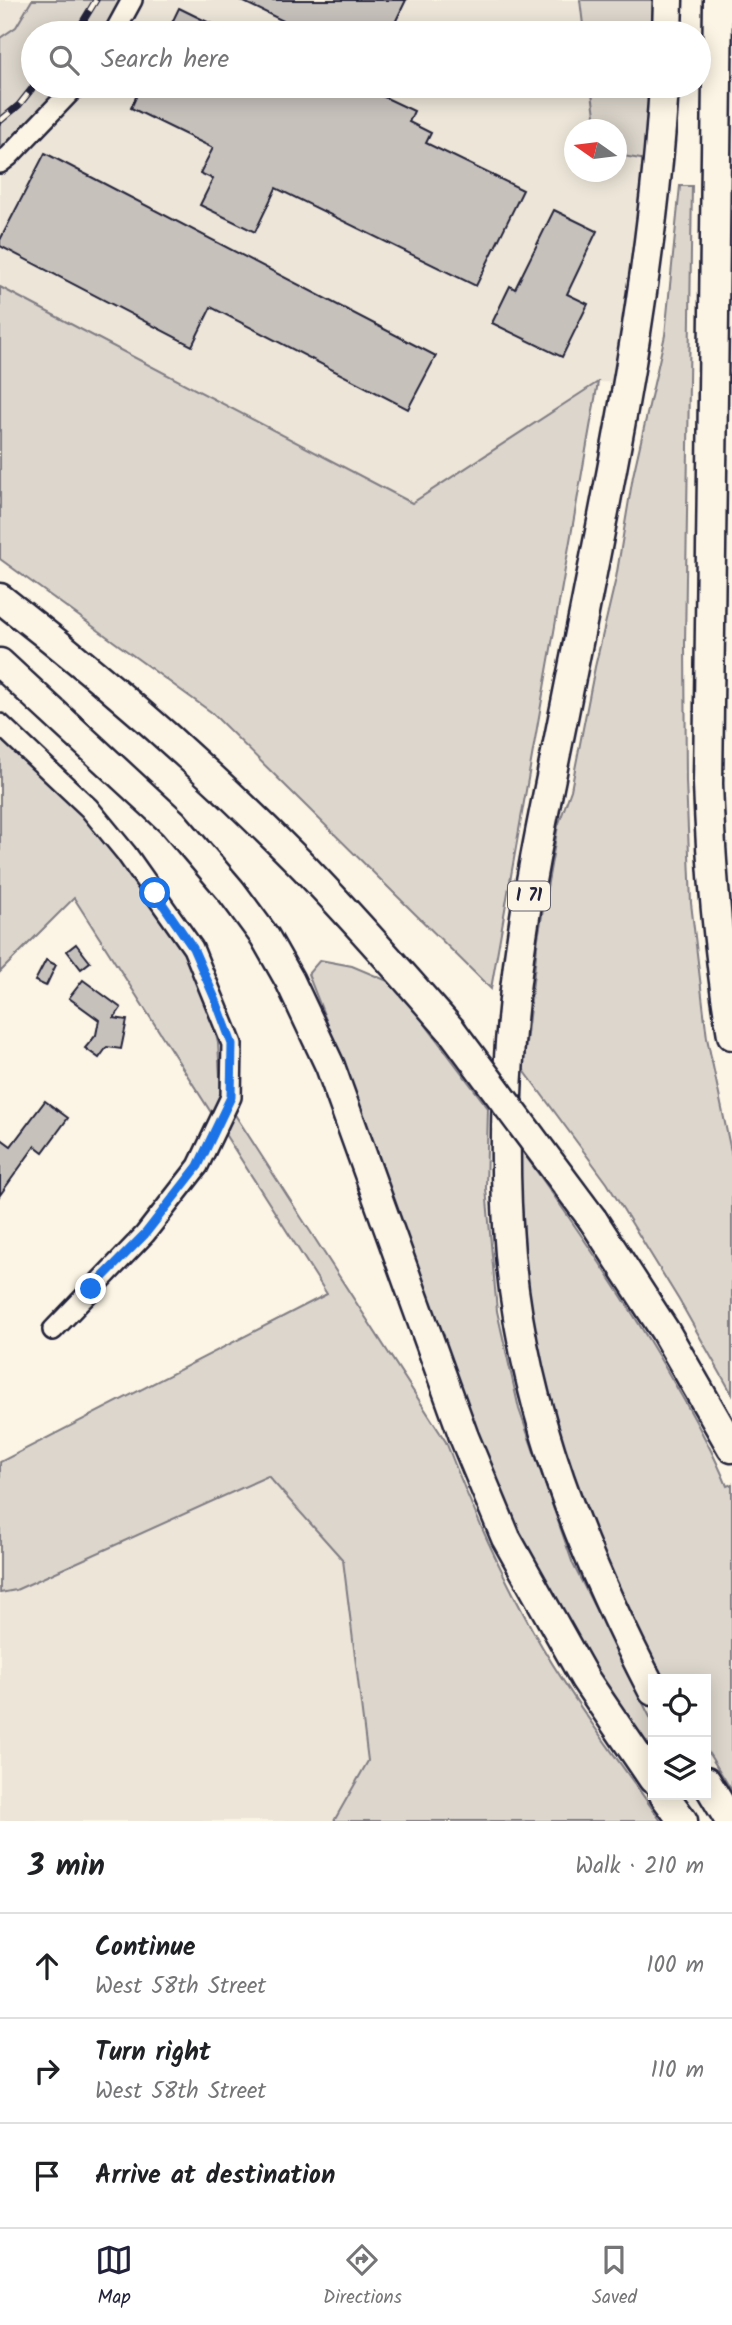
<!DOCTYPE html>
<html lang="en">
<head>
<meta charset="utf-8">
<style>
	body { margin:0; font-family:Kalam,sans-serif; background:#f6f6f6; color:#202124 }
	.controls { position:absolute; right:21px; bottom:21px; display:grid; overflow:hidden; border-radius:0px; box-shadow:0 4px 18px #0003 }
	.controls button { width:63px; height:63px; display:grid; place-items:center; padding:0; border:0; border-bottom:2px solid #e0e0e0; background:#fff; color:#202124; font:35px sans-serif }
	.compass { position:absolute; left:564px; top:119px; width:63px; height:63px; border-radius:50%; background:#fff; box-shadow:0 4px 18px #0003; rotate:284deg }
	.stop { position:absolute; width:21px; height:21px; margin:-16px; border:5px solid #1a73e8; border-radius:50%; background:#fff }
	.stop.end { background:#1a73e8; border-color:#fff; box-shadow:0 2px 7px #0008 }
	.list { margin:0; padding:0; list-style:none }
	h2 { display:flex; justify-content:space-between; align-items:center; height:91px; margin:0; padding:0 28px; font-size:30px }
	h2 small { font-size:23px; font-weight:400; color:#757577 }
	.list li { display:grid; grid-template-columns:46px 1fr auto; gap:21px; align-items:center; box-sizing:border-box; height:105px; padding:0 28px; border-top:2px solid #e0e0e0 }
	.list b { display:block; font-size:26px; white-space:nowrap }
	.list p { margin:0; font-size:23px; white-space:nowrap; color:#757577 }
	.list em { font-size:23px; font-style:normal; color:#757577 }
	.icon { flex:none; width:38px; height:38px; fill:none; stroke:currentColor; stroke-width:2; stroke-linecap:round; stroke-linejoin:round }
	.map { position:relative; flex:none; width:732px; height:1821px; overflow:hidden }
	.search { position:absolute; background:#fff; box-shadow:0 4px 18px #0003; left:21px; right:21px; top:21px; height:77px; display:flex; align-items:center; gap:18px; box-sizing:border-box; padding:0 24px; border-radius:38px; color:#757577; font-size:26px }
	.sheet { height:406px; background:#fff }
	nav { display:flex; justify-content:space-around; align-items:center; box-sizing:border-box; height:98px; border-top:2px solid #e0e0e0; background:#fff; font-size:19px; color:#757577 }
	nav a { display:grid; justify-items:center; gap:4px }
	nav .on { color:#22223b }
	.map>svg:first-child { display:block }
	.built { fill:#ece5d8 }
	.green { fill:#dcd6cc; stroke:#7f7c84; stroke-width:2 }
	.building { fill:#c6c1bb; stroke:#22223b; stroke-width:2 }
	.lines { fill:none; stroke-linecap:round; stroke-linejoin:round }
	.minor-casing { stroke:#22223b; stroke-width:24 }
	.highway-casing { stroke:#22223b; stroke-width:33 }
	.minor { stroke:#fcf5e5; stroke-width:19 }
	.highway { stroke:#fcf5e5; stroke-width:28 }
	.rail-casing { stroke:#22223b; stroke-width:7 }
	.rail { stroke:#fcf5e5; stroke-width:4.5; stroke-dasharray:13; stroke-linecap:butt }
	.highway-bridge-casing { stroke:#22223b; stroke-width:33; stroke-linecap:butt }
	.highway-bridge { stroke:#fcf5e5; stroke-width:28 }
	.route { stroke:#1a73e8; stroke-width:9 }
	.labels { text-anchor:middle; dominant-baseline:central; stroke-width:5; stroke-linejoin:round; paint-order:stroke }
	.shield { fill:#fcf5e5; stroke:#63616e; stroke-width:2 }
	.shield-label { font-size:18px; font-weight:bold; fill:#22223b }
</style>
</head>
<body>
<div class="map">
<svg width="732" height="1821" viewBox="0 0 732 1821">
	<rect width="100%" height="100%" fill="#fcf5e5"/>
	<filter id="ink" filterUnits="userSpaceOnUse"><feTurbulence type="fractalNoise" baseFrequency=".0143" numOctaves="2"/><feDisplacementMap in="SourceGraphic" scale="14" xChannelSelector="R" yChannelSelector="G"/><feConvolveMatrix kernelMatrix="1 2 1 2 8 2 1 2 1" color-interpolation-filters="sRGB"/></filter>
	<g filter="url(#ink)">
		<g class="built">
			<path d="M0 0H580L584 33H33V86H591L597 129 574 130V172H616L617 155 658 162 628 383 598 382 412 503 0 287Z"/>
			<path d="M268 1476 343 1560 368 1761 334 1821H0V1593L16 1590Z"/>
		</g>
		<g class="green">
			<path d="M32 0H132L114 33H33V86H76L0 163V38L16 27Z"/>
			<path d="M580 0H668L667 33H584Z"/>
			<path d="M591 86H664L658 162 617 155 616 130 597 129Z"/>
			<path d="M680 186H692L685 644 686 781 691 903 707 1038 732 1156V1394L679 1300 607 1183 523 1069 538 938 558 826 571 790 595 667 616 578 633 476 665 335Z"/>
			<path d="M0 287 412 503 598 382 491 989 211 712 0 559Z"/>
			<path d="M0 739 99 831 177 939 195 971 210 1010 218 1043 221 1093 446 1442C471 1506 499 1570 533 1631 570 1697 618 1759 661 1821H334L368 1761 343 1560 268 1476 16 1590 0 1593V1462L327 1294 74 898 0 972Z"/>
			<path d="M320 960 352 966 395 984 488 1108 486 1188 497 1311 519 1409 573 1564 653 1723V1760L563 1621 497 1495 434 1329 366 1122 308 974Z"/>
			<path d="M520 1148C574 1223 627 1300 673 1381 693 1415 712 1449 727 1486L732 1484V1791L706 1749V1679H664C602 1565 545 1432 530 1301 524 1250 521 1199 520 1148Z"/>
		</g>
		<g class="building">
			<path d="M240 0H406L390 33H308Z"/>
			<path d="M179 8 230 33H167Z"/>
			<path d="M141 86H361L414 111 409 122 431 133 426 143 523 190 476 286 276 188 255 232 200 205 213 179 200 173 213 148 131 108Z"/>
			<path d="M45 153 436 356 408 409 211 307 192 346 0 246V240Z"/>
			<path d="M554 210 597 231 567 294 588 304 562 357 492 323 510 286 515 289Z"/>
			<path d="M76 944 90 962 81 969 67 951Z"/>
			<path d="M46 960 56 965 46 986 35 981Z"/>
			<path d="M83 980 121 1008 114 1018 127 1020 121 1049 107 1047 99 1058 85 1048 96 1035 99 1020 69 998Z"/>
			<path d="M45 1101 68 1118 43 1152 35 1146 0 1195V1138L11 1146Z"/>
		</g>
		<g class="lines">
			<g class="minor-casing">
				<g id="minor">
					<path d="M114 33 132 0"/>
					<path d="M0 163 9 156 76 86"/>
					<path d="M0 724 89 808 126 853 193 948 232 1044 231 1097 198 1166 145 1234 53 1330"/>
				</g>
			</g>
			<g class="highway-casing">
				<g id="highway">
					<path d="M718 0 708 784C711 868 718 952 732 1035"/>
					<path d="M667 33 668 0"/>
					<path d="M0 598C106 680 205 767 299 862 352 916 402 974 452 1031"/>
					<path d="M0 663 173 823 231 891 265 937 290 981 330 1066 464 1437 506 1538 585 1679 653 1779"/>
					<path d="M593 1220 665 1331 732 1448"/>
					<path d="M653 1691C581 1552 524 1411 510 1254 502 1156 506 1055 519 957 530 875 548 794 564 713 605 506 651 298 664 86"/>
					<path d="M706 1781 730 1821"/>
					<path d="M664 1795 683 1821"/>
				</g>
			</g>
			<use href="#minor" class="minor"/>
			<use href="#highway" class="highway"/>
			<g class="rail-casing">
				<g id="rail">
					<path d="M76 33 96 0"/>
					<path d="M0 121 19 105 34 86"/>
				</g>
			</g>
			<use href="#rail" class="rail"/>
			<g class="highway-bridge-casing">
				<path id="highway-bridge" d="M452 1031 593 1220"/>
			</g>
			<use href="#highway-bridge" class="highway-bridge"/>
		</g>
	</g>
	<g class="lines" filter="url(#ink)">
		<path class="route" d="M91 1289 145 1234 198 1166 231 1097 232 1044 216 1001 193 948 155 893"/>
	</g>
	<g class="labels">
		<rect class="shield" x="508" y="881.5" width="42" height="29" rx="5"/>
		<g class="shield-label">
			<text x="529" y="896">I 71</text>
		</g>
	</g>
</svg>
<div class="controls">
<button><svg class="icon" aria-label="locate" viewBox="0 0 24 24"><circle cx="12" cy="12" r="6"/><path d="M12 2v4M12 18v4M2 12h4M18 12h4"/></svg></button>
<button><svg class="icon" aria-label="layers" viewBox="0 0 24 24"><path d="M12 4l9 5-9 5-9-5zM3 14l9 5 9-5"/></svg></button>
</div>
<svg class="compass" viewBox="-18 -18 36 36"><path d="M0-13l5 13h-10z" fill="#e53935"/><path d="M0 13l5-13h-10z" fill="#757577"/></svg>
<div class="stop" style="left:155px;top:893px"></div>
<div class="stop end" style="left:91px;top:1289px"></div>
<div class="search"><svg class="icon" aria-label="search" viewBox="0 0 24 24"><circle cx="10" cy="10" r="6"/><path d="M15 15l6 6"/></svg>Search here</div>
</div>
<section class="sheet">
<h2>3 min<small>Walk · 210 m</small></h2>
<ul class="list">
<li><svg class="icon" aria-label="ahead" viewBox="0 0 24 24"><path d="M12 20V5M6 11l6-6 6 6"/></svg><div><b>Continue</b><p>West 58th Street</p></div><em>100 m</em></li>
<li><svg class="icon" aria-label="right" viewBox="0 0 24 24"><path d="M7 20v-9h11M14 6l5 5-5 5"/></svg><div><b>Turn right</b><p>West 58th Street</p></div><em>110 m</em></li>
<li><svg class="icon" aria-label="arrive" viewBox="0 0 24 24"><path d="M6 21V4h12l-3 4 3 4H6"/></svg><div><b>Arrive at destination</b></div></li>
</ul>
</section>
<nav>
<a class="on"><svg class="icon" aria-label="map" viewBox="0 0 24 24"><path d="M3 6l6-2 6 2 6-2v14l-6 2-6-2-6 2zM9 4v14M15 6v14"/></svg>Map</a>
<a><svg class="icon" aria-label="directions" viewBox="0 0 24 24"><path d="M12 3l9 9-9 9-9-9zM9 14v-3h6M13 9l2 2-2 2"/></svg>Directions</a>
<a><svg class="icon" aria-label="saved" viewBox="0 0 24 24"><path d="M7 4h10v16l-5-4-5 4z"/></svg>Saved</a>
</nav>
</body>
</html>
